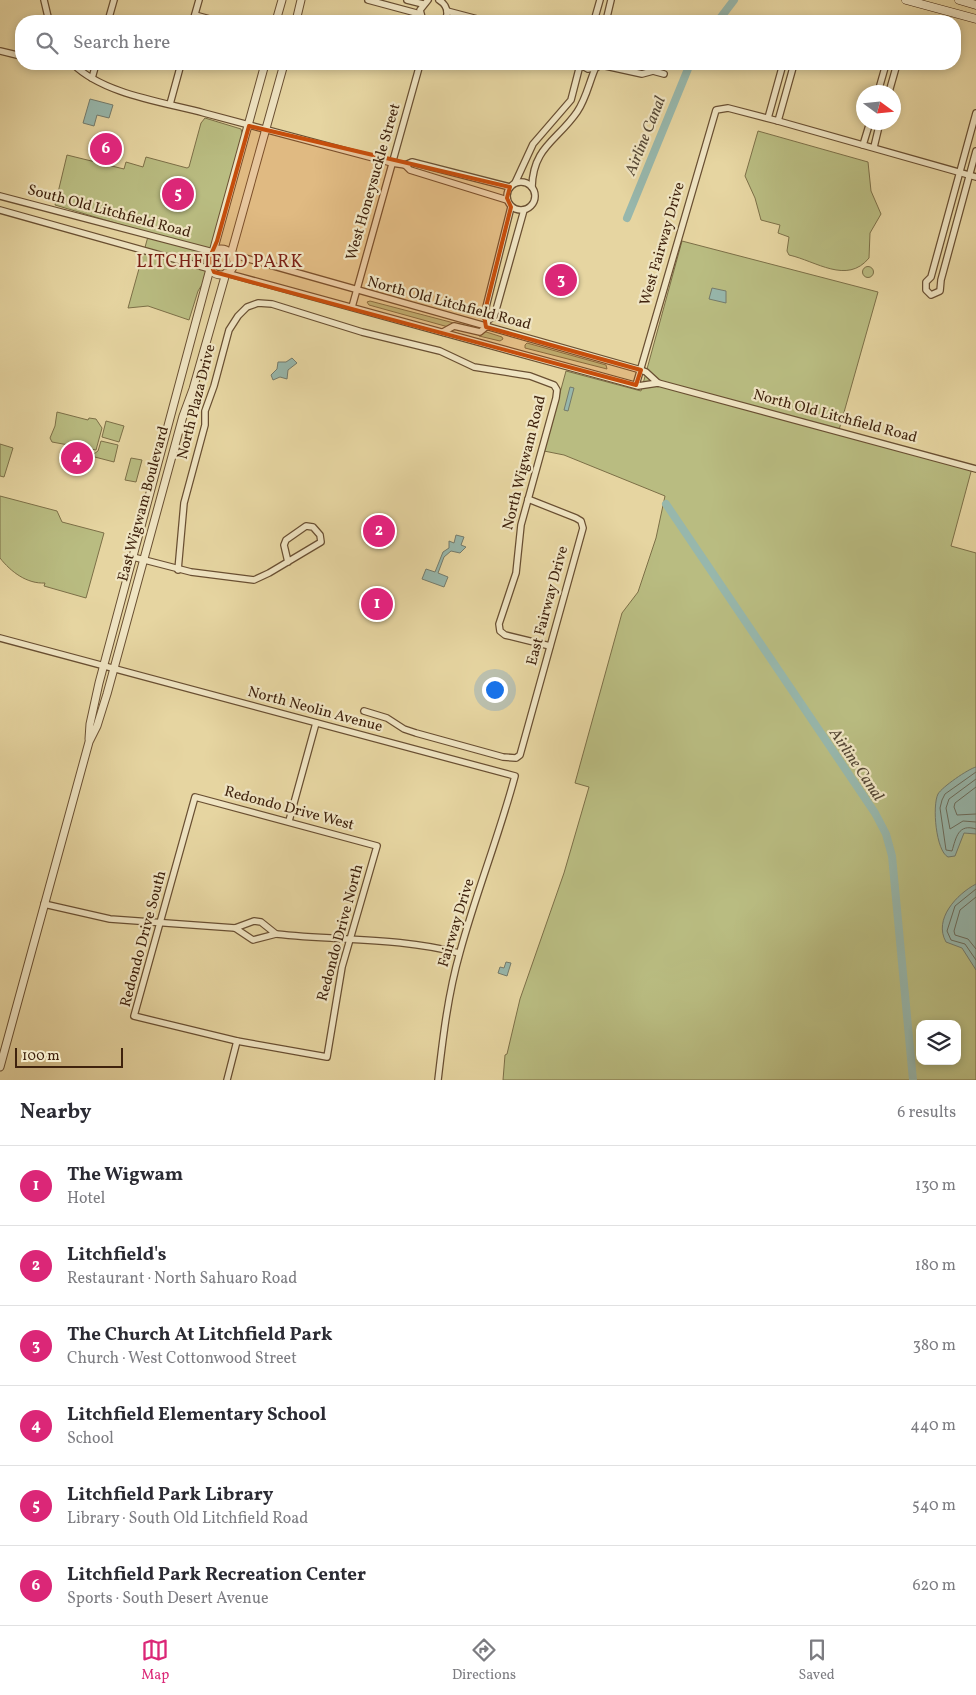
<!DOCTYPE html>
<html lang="en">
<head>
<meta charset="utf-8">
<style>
	body { margin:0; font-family:Vollkorn,serif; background:#f2f2f3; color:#2b2b33 }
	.controls { position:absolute; right:15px; bottom:15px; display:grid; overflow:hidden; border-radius:10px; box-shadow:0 2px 8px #0003 }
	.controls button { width:45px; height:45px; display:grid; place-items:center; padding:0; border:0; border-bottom:1px solid #e1e1e2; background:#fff; color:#2b2b33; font:25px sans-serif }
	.compass { position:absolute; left:856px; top:85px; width:45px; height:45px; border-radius:50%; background:#fff; box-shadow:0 2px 8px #0003; rotate:105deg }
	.scale { position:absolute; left:15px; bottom:12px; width:108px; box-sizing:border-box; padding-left:5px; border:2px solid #3f220d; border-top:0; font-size:14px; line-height:18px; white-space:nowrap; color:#3f220d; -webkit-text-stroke:4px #efe4c2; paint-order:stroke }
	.you { position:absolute; left:494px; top:689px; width:18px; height:18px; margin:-12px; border:4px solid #fff; border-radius:50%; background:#1a73e8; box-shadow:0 0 0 8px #1a73e833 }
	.badge { display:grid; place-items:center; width:32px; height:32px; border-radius:50%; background:#db2777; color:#fff; font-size:16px; font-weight:700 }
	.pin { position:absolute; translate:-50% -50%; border:2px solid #fff; box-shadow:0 1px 5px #0006 }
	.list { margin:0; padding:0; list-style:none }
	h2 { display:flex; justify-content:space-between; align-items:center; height:65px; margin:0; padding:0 20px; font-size:21px }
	h2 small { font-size:16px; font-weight:400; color:#7c7c81 }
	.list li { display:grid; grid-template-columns:32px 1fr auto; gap:15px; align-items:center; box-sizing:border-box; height:80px; padding:0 20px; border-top:1px solid #e1e1e2 }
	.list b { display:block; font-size:19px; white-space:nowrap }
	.list p { margin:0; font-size:16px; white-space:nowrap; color:#7c7c81 }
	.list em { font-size:16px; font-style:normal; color:#7c7c81 }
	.icon { flex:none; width:28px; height:28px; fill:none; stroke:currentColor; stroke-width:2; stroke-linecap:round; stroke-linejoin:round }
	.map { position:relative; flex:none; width:976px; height:1080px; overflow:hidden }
	.search { position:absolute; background:#fff; box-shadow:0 2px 8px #0003; left:15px; right:15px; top:15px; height:55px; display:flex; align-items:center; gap:12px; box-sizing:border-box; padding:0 18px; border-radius:20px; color:#7c7c81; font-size:19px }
	.sheet { height:545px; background:#fff }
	nav { display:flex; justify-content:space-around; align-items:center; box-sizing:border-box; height:70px; border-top:1px solid #e1e1e2; background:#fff; font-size:14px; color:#7c7c81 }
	nav a { display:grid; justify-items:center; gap:2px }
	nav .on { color:#db2777 }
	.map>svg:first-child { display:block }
	.green { fill:#b9bc81; stroke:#7c6f47; fill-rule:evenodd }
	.water { fill:#97b7ac; stroke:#747b6c }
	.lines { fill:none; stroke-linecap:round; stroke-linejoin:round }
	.shore { stroke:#6b6c5c; stroke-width:1 }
	.canal { stroke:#97b7ac; stroke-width:8 }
	.minor-casing { stroke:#694f32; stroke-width:8 }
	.tertiary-casing { stroke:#694f32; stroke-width:9 }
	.secondary-casing { stroke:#3f220d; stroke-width:9 }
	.minor { stroke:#efe4c2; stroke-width:5.5 }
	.tertiary { stroke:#efe4c2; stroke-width:7 }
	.secondary { stroke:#efe4c2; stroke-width:8 }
	.marked { fill:#c64e0c; fill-opacity:0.2; stroke:#c64e0c; stroke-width:4; stroke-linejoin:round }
	.labels { text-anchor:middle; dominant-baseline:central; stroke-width:4.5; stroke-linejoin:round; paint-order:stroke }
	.street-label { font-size:15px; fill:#3f220d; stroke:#efe4c2 }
	.water-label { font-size:16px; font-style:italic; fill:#554735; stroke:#efe4c2 }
	.quarter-label { font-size:18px; letter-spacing:1px; fill:#7a1f14; stroke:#efe4c2 }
</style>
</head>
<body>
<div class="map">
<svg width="976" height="1080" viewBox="0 0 976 1080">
	<rect width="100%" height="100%" fill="#e6d5a1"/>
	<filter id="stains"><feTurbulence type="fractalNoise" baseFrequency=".004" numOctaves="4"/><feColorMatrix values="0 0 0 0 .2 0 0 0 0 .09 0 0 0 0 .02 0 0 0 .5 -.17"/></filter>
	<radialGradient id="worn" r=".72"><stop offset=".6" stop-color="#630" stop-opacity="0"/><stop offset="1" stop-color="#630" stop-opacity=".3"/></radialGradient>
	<g class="green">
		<path d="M205 118 241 129 243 137 203 283 198 291 189 320 148 306 128 308 149 233 55 205 67 155 124 169 126 162 143 167 146 157 187 168 189 167 201 123Z"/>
		<path d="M758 131 868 162 871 191 881 214 870 233 869 258C847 285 816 261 789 255L787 251 789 237 778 233 780 225 761 220 755 198 745 176Z"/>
		<path d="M682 241 878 292 839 430 972 468 951 546 976 553V1080H503L505 1055 507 1054 520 999 564 873 589 787 575 783 622 613 638 592 656 538 665 496 564 455 544 451 566 371 641 391ZM920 1024H957V1061H920Z"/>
		<circle cx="868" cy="272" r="5.5"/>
		<path d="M370 301 454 323 455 324 452 328 369 305 367 302Z"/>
		<path d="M480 330 502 337 503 339 500 341 479 336 477 333Z"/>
		<path d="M527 343 606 365 607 369 525 348V345Z"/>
		<path d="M57 412 88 420 89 418 96 419 102 428 96 450 52 442 50 438 55 426Z"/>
		<path d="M106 421 124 426 119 442 102 437Z"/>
		<path d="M101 441 118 445 114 462 91 456 98 451Z"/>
		<path d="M0 444 13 448 4 477 0 476Z"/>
		<path d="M131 458 142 460 136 482 125 480Z"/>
		<path d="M0 496 57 511 62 522 104 533 86 598 44 586 45 583C27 584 11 572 0 558Z"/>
	</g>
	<g class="water">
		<path d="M90 99 113 105 109 118 97 115 94 126 83 123Z"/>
		<path d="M712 288 726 291V303L709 299Z"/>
		<path d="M292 358 297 363 288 370 287 379 280 377 273 380 271 375 277 369 278 362H286Z"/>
		<path d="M570 387 574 388 568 411 564 410Z"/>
		<path d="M456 535 464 537 461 545 466 547 460 553 451 551 444 557 438 573 448 577 444 587 422 579 426 569 435 572 443 552 449 548V541L454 543Z"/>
		<path d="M976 767V834L964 833 955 856 948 857C936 851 932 806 938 794 942 787 968 769 976 767Z"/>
		<path d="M976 884V970L962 948 946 942C933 919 957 894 976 884Z"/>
		<path d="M506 962 511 963 507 976 498 973 500 967 504 968Z"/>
	</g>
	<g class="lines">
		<g class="shore">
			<path d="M976 772 945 794 942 800 940 808 946 850 952 851C956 838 958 823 976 829"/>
			<path d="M976 779 949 799 946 808 950 829 963 821 976 822"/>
			<path d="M976 787 955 803 954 807 957 815 976 814"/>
			<path d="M976 889 955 906 947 931 951 940 965 944 976 960"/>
			<path d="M976 897 960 910 954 931 955 935 968 939 976 949"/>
		</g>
		<g class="canal">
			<path d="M718 21 734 0"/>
			<path d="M627 218 690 64"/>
			<path d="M666 504 875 813 886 834 892 856 913 1080"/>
		</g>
		<g class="minor-casing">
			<g id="minor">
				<path d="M44 0 49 21"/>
				<path d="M368 0 420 14"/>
				<path d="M407 0 423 4"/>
				<path d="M439 0C447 5 449 13 445 21"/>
				<path d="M447 11 485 21"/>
				<path d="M195 15 217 21"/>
				<path d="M108 21 114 0"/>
				<path d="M193 21 199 0"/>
				<path d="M423 21 420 10 428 0"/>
				<path d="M594 21 600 0"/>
				<path d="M606 21 611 0"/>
				<path d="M0 51 21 56"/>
				<path d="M73 64C103 94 163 102 204 113 266 130 329 146 392 163L405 165 412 162 510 187"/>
				<path d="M579 64 588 69 597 67"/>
				<path d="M643 64 653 71 664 74"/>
				<path d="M601 65 642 74 653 71"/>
				<path d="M92 78 96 64"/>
				<path d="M878 92 886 64"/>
				<path d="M889 92 897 64"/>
				<path d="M170 104 181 64"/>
				<path d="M976 113 931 277 926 282V290L931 295 940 291 941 280 976 151"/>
				<path d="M768 118 783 64"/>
				<path d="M778 121 794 64"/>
				<path d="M863 145 870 122"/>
				<path d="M874 147 880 122"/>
				<path d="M405 165 410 170 507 200"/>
				<circle cx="521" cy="196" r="14"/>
				<path d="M515 183 533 144 571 100 580 65"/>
				<path d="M532 187C533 147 557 141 577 112 586 99 589 83 595 69"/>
				<path d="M0 196 213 252"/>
				<path d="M0 210 210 269"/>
				<path d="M231 254 641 370 646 372 658 383"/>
				<path d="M226 273 638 386 658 383 976 469"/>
				<path d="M352 307 420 64"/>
				<path d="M488 320 484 315 511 207"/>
				<path d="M486 327 488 320 494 317 524 210"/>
				<path d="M443 332 454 326 480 332 486 327"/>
				<path d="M636 385 716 110 728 108 778 121 976 177"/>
				<path d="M133 557 191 572 254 580 269 573 321 542 320 535 313 527 306 526 286 540 284 545 288 562"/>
				<path d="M178 570 184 503 205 425V411L214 386 229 330 238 316 247 307 258 303 272 304 362 332 440 351 474 367 530 376 554 385 557 390 556 398 521 525 516 573 499 624 500 631 505 635 550 646"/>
				<path d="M0 638 515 776C499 836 476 893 460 952 448 994 443 1037 438 1080"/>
				<path d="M364 711 387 718 404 729 416 733 503 757 516 758 520 755 583 528 581 521 576 518 528 499"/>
				<path d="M195 797 377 846 342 967 327 1057 237 1041 134 1016Z"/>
				<path d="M289 821 316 723"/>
				<path d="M44 904 110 919 235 928"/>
				<path d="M254 921 261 922 276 934 253 940 235 928Z"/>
				<path d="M276 934C339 941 398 937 459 953"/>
				<path d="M227 1080 237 1041"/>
			</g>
		</g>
		<g class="tertiary-casing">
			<g id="tertiary">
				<path d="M276 21 282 0"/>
				<path d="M296 21 301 0"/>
				<circle cx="221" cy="262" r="13"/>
				<path d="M213 252 265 64"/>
				<path d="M231 254 284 64"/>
				<path d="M89 739 90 724 99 683 210 269"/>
				<path d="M0 1067 89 742 97 726 107 694 183 416 193 389 226 273"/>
			</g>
		</g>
		<g class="secondary-casing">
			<g id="secondary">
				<path d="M906 0 976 19"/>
				<path d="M959 0 976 5"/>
			</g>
		</g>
		<use href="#minor" class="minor"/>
		<use href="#tertiary" class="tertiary"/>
		<use href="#secondary" class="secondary"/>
	</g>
	<path class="marked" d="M249 126 510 187 507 198 511 207 484 315 486 327 641 370 636 385 214 272 209 259 217 241Z"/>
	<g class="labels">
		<g class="street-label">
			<text transform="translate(374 182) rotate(-74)">West Honeysuckle Street</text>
			<text transform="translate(109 212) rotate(15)">South Old Litchfield Road</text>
			<text transform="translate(663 244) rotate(-74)">West Fairway Drive</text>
			<text transform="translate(449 304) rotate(15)">North Old Litchfield Road</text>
			<text transform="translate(197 402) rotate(-76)">North Plaza Drive</text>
			<text transform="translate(835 417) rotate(15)">North Old Litchfield Road</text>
			<text transform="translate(525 463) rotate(-76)">North Wigwam Road</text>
			<text transform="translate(144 504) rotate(-75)">East Wigwam Boulevard</text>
			<text transform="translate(548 606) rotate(-75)">East Fairway Drive</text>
			<text transform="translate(315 710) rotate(15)">North Neolin Avenue</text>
			<text transform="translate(289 809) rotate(15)">Redondo Drive West</text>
			<text transform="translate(457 923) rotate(-73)">Fairway Drive</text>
			<text transform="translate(341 933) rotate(-75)">Redondo Drive North</text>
			<text transform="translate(144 939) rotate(-75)">Redondo Drive South</text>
		</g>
		<g class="water-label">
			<text transform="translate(646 136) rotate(-68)">Airline Canal</text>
			<text transform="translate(856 765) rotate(56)">Airline Canal</text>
		</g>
		<g class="quarter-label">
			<text x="220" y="262">LITCHFIELD PARK</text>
		</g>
	</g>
	<rect width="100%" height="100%" filter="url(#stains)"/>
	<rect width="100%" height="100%" fill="url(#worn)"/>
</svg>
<div class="controls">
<button><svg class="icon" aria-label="layers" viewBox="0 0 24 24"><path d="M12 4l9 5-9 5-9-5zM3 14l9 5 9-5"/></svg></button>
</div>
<svg class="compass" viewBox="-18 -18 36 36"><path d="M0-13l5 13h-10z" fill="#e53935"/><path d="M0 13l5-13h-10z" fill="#7c7c81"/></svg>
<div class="scale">100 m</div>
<div class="you"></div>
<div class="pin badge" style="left:377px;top:604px">1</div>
<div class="pin badge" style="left:379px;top:531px">2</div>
<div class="pin badge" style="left:561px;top:280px">3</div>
<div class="pin badge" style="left:77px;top:458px">4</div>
<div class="pin badge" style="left:178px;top:194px">5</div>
<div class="pin badge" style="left:106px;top:149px">6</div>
<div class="search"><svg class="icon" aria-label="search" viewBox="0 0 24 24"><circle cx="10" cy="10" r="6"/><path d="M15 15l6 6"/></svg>Search here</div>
</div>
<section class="sheet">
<h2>Nearby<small>6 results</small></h2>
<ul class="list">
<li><span class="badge">1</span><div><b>The Wigwam</b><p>Hotel</p></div><em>130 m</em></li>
<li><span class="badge">2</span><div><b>Litchfield's</b><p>Restaurant · North Sahuaro Road</p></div><em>180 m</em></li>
<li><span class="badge">3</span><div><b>The Church At Litchfield Park</b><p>Church · West Cottonwood Street</p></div><em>380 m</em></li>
<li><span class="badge">4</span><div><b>Litchfield Elementary School</b><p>School</p></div><em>440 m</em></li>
<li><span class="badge">5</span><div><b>Litchfield Park Library</b><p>Library · South Old Litchfield Road</p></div><em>540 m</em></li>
<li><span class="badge">6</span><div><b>Litchfield Park Recreation Center</b><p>Sports · South Desert Avenue</p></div><em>620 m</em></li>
</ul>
</section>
<nav>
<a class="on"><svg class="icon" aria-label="map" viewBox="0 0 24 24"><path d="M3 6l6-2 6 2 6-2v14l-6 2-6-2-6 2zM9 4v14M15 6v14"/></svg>Map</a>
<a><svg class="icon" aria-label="directions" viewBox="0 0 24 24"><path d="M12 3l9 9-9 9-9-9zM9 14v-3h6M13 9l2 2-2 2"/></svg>Directions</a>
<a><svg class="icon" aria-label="saved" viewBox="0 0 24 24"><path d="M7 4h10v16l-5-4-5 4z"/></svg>Saved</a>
</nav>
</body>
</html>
